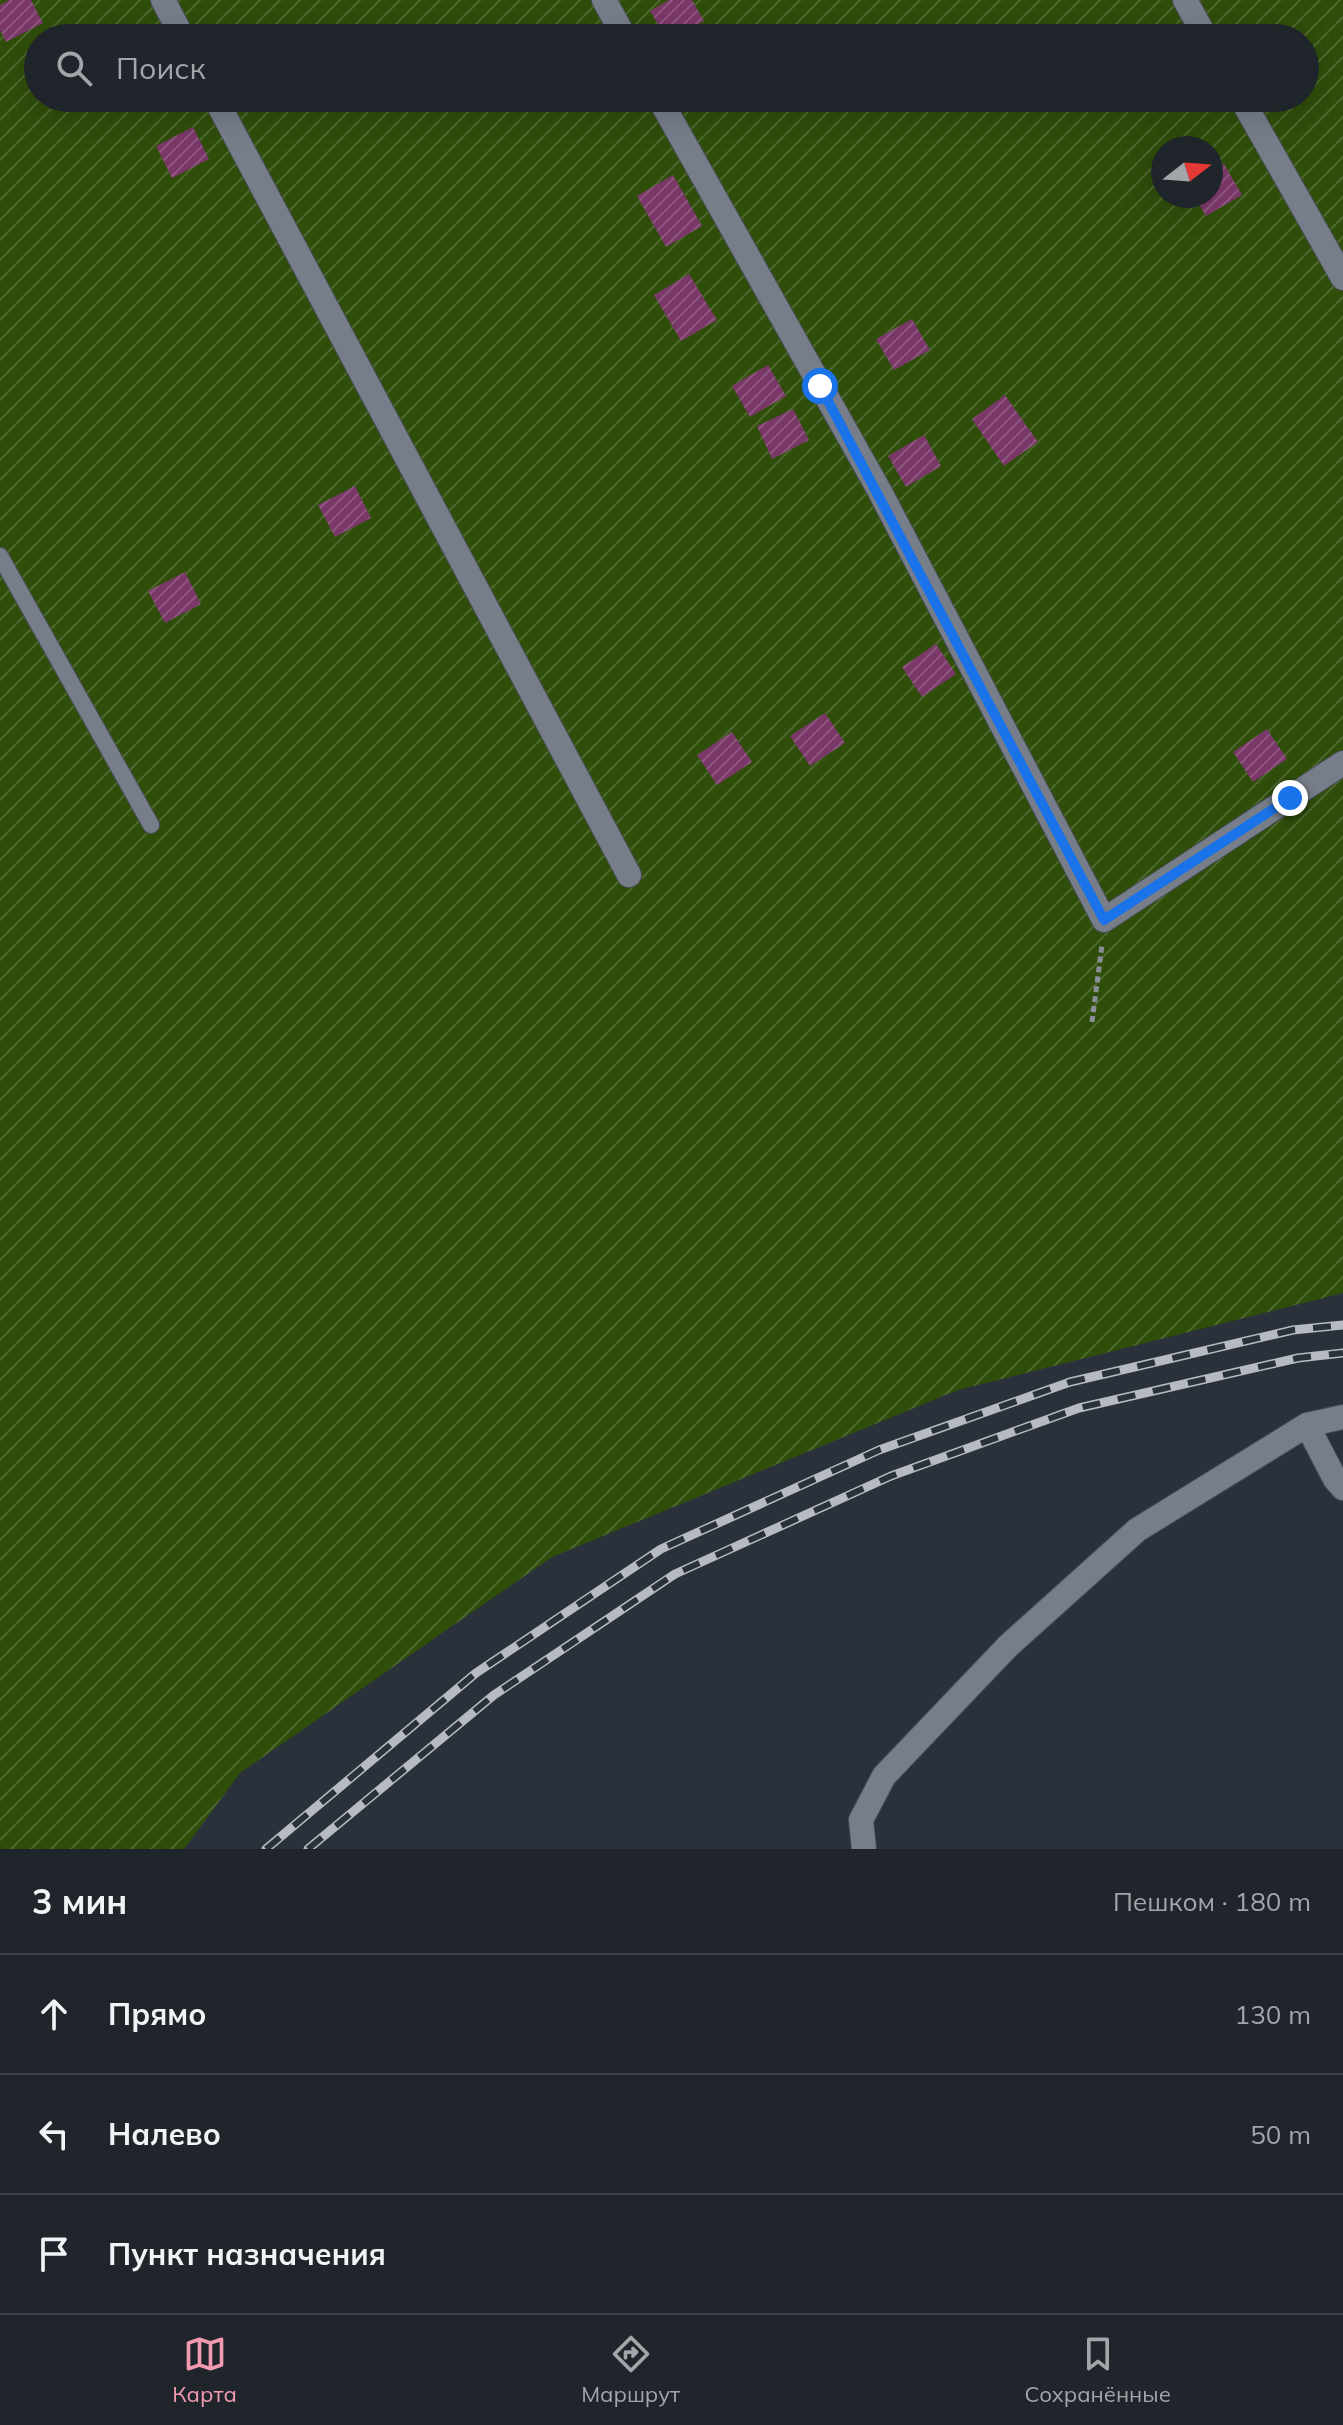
<!DOCTYPE html>
<html lang="ru">
<head>
<meta charset="utf-8">
<style>
	body { margin:0; font-family:Mulish,sans-serif; background:#282d34; color:#f1f3f6 }
	.compass { position:absolute; left:1151px; top:136px; width:72px; height:72px; border-radius:50%; background:#20252c; box-shadow:0 8px 32px #0002; rotate:73deg }
	.stop { position:absolute; width:24px; height:24px; margin:-18px; border:6px solid #1a73e8; border-radius:50%; background:#fff }
	.stop.end { background:#1a73e8; border-color:#fff; box-shadow:0 2px 8px #0008 }
	.list { margin:0; padding:0; list-style:none }
	h2 { display:flex; justify-content:space-between; align-items:center; height:104px; margin:0; padding:0 32px; font-size:34px }
	h2 small { font-size:26px; font-weight:400; color:#a2a5a9 }
	.list li { display:grid; grid-template-columns:52px 1fr auto; gap:24px; align-items:center; box-sizing:border-box; height:120px; padding:0 32px; border-top:2px solid #3d4248 }
	.list b { display:block; font-size:30px; white-space:nowrap }
	.list em { font-size:26px; font-style:normal; color:#a2a5a9 }
	.icon { flex:none; width:44px; height:44px; fill:none; stroke:currentColor; stroke-width:2; stroke-linecap:round; stroke-linejoin:round }
	.map { position:relative; flex:none; width:1343px; height:1849px; overflow:hidden }
	.search { position:absolute; background:#20252c; box-shadow:0 8px 32px #0002; left:24px; right:24px; top:24px; height:88px; display:flex; align-items:center; gap:20px; box-sizing:border-box; padding:0 28px; border-radius:44px; color:#a2a5a9; font-size:30px }
	.sheet { height:464px; background:#20252c }
	nav { display:flex; justify-content:space-around; align-items:center; box-sizing:border-box; height:112px; border-top:2px solid #3d4248; background:#20252c; font-size:22px; color:#a2a5a9 }
	nav a { display:grid; justify-items:center; gap:4px }
	nav .on { color:#f29ab0 }
	.map>svg:first-child { display:block }
	.garden { fill:url(#garden-furrows); fill-rule:evenodd }
	.building { fill:url(#building-hatch) }
	.lines { fill:none; stroke-linecap:round; stroke-linejoin:round }
	.lane-casing { stroke:#484c56; stroke-width:18 }
	.street-casing { stroke:#484c56; stroke-width:26 }
	.path { stroke:#898e97; stroke-width:5; stroke-dasharray:6 4; stroke-linecap:butt }
	.lane { stroke:#777e8a; stroke-width:16 }
	.street { stroke:#777e8a; stroke-width:24 }
	.rail-casing { stroke:#b6bbc3; stroke-width:9 }
	.rail { stroke:#2b313b; stroke-width:6; stroke-dasharray:18; stroke-linecap:butt }
	.route { stroke:#1a73e8; stroke-width:10 }
</style>
</head>
<body>
<div class="map">
<svg width="1343" height="1849" viewBox="0 0 1343 1849">
	<defs>
		<pattern id="garden-furrows" width="10" height="10" patternUnits="userSpaceOnUse" patternTransform="scale(2)"><rect width="10" height="10" fill="#2f4e0a"/><path d="M-1 1l2-2M0 10L10 0M9 11l2-2" fill="none" stroke="#4d682e"/></pattern>
		<pattern id="building-hatch" width="6" height="6" patternUnits="userSpaceOnUse" patternTransform="scale(2)"><rect width="6" height="6" fill="#7a3869"/><path d="M-1 1l2-2M0 6l6-6M5 7l2-2" fill="none" stroke="#8d557f"/></pattern>
	</defs>
	<rect width="100%" height="100%" fill="#2b313b"/>
	<path class="garden" d="M0 0H1343V1293L958 1390 552 1557 240 1773 184 1849H0ZM38 38H1305V98H38ZM1163 148H1211V196H1163Z"/>
	<g class="building">
		<path d="M9 0H31L43 23 6 42 0 30V5Z"/>
		<path d="M669 0H692L704 21 674 38H666L650 11Z"/>
		<path d="M585 26 592 38H564Z"/>
		<path d="M193 127 209 159 172 178 156 146Z"/>
		<path d="M1224 164 1242 195 1206 216 1194 196H1211V171Z"/>
		<path d="M673 175 702 226 666 247 637 196Z"/>
		<path d="M689 274 717 320 681 341 654 295Z"/>
		<path d="M912 319 930 350 894 370 876 339Z"/>
		<path d="M768 365 786 396 750 417 732 386Z"/>
		<path d="M1005 395 1038 442 1004 466 972 419Z"/>
		<path d="M793 409 809 440 772 459 757 426Z"/>
		<path d="M924 435 941 466 906 487 888 456Z"/>
		<path d="M355 486 371 518 335 537 318 505Z"/>
		<path d="M185 572 201 604 165 623 148 591Z"/>
		<path d="M936 644 956 674 922 697 902 667Z"/>
		<path d="M825 713 845 743 810 766 790 736Z"/>
		<path d="M1267 729 1287 759 1253 782 1233 752Z"/>
		<path d="M732 732 752 762 717 785 697 755Z"/>
	</g>
	<g class="lines">
		<g class="lane-casing">
			<path id="lane" d="M0 556 151 825"/>
		</g>
		<g class="street-casing">
			<g id="street">
				<path d="M163 0 183 38"/>
				<path d="M604 0 625 38"/>
				<path d="M1185 0 1206 38"/>
				<path d="M215 98 629 875"/>
				<path d="M659 98 879 490 1104 920 1343 763"/>
				<path d="M1241 98 1343 278"/>
				<path d="M1307 1425 1335 1479 1343 1488"/>
				<path d="M864 1849 861 1820 884 1776 1008 1646 1137 1530 1307 1425 1343 1417"/>
			</g>
		</g>
		<path class="path" d="M1092 1022 1102 945"/>
		<use href="#lane" class="lane"/>
		<use href="#street" class="street"/>
		<g class="rail-casing">
			<g id="rail">
				<path d="M266 1849 476 1673 661 1549 879 1450 1070 1382 1293 1330 1343 1325"/>
				<path d="M308 1849 494 1695 675 1574 891 1476 1079 1408 1298 1358 1343 1353"/>
			</g>
		</g>
		<use href="#rail" class="rail"/>
	</g>
	<g class="lines">
		<path class="route" d="M820 386 1104 920 1290 798"/>
	</g>
</svg>
<svg class="compass" viewBox="-18 -18 36 36"><path d="M0-13l5 13h-10z" fill="#e53935"/><path d="M0 13l5-13h-10z" fill="#a2a5a9"/></svg>
<div class="stop" style="left:820px;top:386px"></div>
<div class="stop end" style="left:1290px;top:798px"></div>
<div class="search"><svg class="icon" aria-label="search" viewBox="0 0 24 24"><circle cx="10" cy="10" r="6"/><path d="M15 15l6 6"/></svg>Поиск</div>
</div>
<section class="sheet">
<h2>3 мин<small>Пешком · 180 m</small></h2>
<ul class="list">
<li><svg class="icon" aria-label="ahead" viewBox="0 0 24 24"><path d="M12 20V5M6 11l6-6 6 6"/></svg><div><b>Прямо</b></div><em>130 m</em></li>
<li><svg class="icon" aria-label="left" viewBox="0 0 24 24"><path d="M17 20v-9H6M10 6l-5 5 5 5"/></svg><div><b>Налево</b></div><em>50 m</em></li>
<li><svg class="icon" aria-label="arrive" viewBox="0 0 24 24"><path d="M6 21V4h12l-3 4 3 4H6"/></svg><div><b>Пункт назначения</b></div></li>
</ul>
</section>
<nav>
<a class="on"><svg class="icon" aria-label="map" viewBox="0 0 24 24"><path d="M3 6l6-2 6 2 6-2v14l-6 2-6-2-6 2zM9 4v14M15 6v14"/></svg>Карта</a>
<a><svg class="icon" aria-label="directions" viewBox="0 0 24 24"><path d="M12 3l9 9-9 9-9-9zM9 14v-3h6M13 9l2 2-2 2"/></svg>Маршрут</a>
<a><svg class="icon" aria-label="saved" viewBox="0 0 24 24"><path d="M7 4h10v16l-5-4-5 4z"/></svg>Сохранённые</a>
</nav>
</body>
</html>
